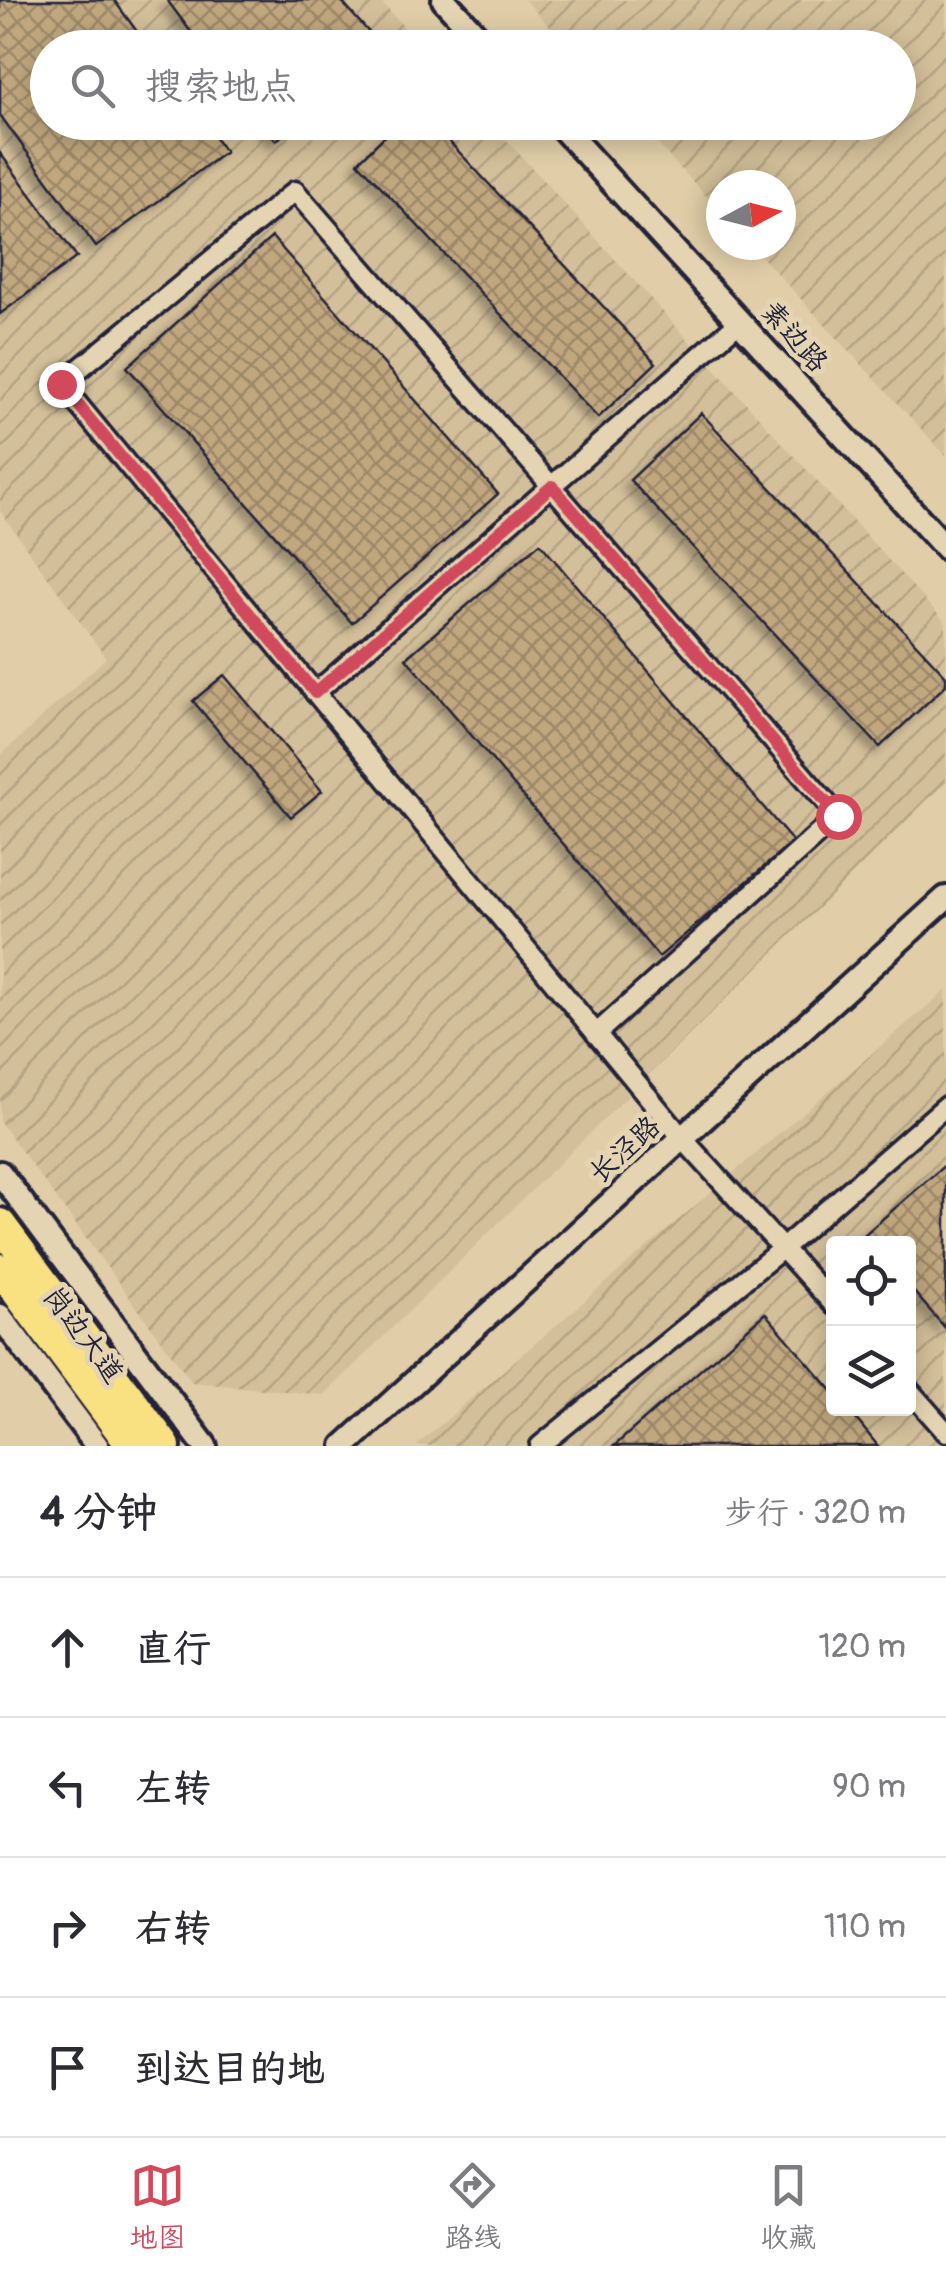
<!DOCTYPE html>
<html lang="zh">
<head>
<meta charset="utf-8">
<style>
	body { margin:0; font-family:Pangolin,"LXGW WenKai TC",sans-serif; background:#f2f2f3; color:#2b2b33 }
	.controls { position:absolute; right:30px; bottom:30px; display:grid; overflow:hidden; border-radius:10px; box-shadow:0 5px 25px #0003 }
	.controls button { width:90px; height:90px; display:grid; place-items:center; padding:0; border:0; border-bottom:2px solid #e1e1e2; background:#fff; color:#2b2b33; font:50px sans-serif }
	.compass { position:absolute; left:706px; top:170px; width:90px; height:90px; border-radius:50%; background:#fff; box-shadow:0 5px 25px #0003; rotate:83deg }
	.stop { position:absolute; width:30px; height:30px; margin:-22px; border:8px solid #d1495b; border-radius:50%; background:#fff }
	.stop.end { background:#d1495b; border-color:#fff; box-shadow:0 2px 10px #0008 }
	.list { margin:0; padding:0; list-style:none }
	h2 { display:flex; justify-content:space-between; align-items:center; height:130px; margin:0; padding:0 40px; font-size:42px }
	h2 small { font-size:32px; font-weight:400; color:#7c7c81 }
	.list li { display:grid; grid-template-columns:65px 1fr auto; gap:30px; align-items:center; box-sizing:border-box; height:140px; padding:0 40px; border-top:2px solid #e1e1e2 }
	.list b { display:block; font-size:38px; white-space:nowrap }
	.list em { font-size:32px; font-style:normal; color:#7c7c81 }
	.icon { flex:none; width:55px; height:55px; fill:none; stroke:currentColor; stroke-width:2; stroke-linecap:round; stroke-linejoin:round }
	.map { position:relative; flex:none; width:946px; height:1446px; overflow:hidden }
	.search { position:absolute; background:#fff; box-shadow:0 5px 25px #0003; left:30px; right:30px; top:30px; height:110px; display:flex; align-items:center; gap:25px; box-sizing:border-box; padding:0 35px; border-radius:55px; color:#7c7c81; font-size:38px }
	.sheet { height:690px; background:#fff }
	nav { display:flex; justify-content:space-around; align-items:center; box-sizing:border-box; height:140px; border-top:2px solid #e1e1e2; background:#fff; font-size:28px; color:#7c7c81 }
	nav a { display:grid; justify-items:center; gap:5px }
	nav .on { color:#d1495b }
	.map>svg:first-child { display:block }
	.industrial { fill:url(#industrial-furrows); fill-rule:evenodd }
	.building { fill:url(#building-cross-hatch); stroke:#22223b; stroke-width:2.5; filter:url(#shadow) }
	.lines { fill:none; stroke-linecap:round; stroke-linejoin:round }
	.minor-casing { stroke:#22223b; stroke-width:25 }
	.tertiary-casing { stroke:#22223b; stroke-width:30 }
	.primary-casing { stroke:#22223b; stroke-width:38 }
	.minor { stroke:#e5d4b1; stroke-width:18 }
	.tertiary { stroke:#e5d4b1; stroke-width:22 }
	.primary { stroke:#f9e181; stroke-width:30 }
	.route { stroke:#d1495b; stroke-width:12 }
	.labels { text-anchor:middle; dominant-baseline:central; stroke-width:10; stroke-linejoin:round; paint-order:stroke }
	.street-label { font-size:28px; fill:#22223b; stroke:#e5d4b1 }
</style>
</head>
<body>
<div class="map">
<svg width="946" height="1446" viewBox="0 0 946 1446">
	<defs>
		<pattern id="industrial-furrows" width="10" height="10" patternUnits="userSpaceOnUse" patternTransform="scale(2.5)"><rect width="10" height="10" fill="#d3bf99"/><path d="M-1 1l2-2M0 10L10 0M9 11l2-2" fill="none" stroke="#b5a485"/></pattern>
		<pattern id="building-cross-hatch" width="8" height="8" patternUnits="userSpaceOnUse" patternTransform="scale(2.5)"><rect width="8" height="8" fill="#c0a77e"/><path d="M0 0l8 8M0 8l8-8" fill="none" stroke="#9c8868"/></pattern>
		<filter id="shadow"><feDropShadow dx="-7" dy="7" stdDeviation="5" flood-color="#0004"/></filter>
	</defs>
	<rect width="100%" height="100%" fill="#e1cea8"/>
	<filter id="ink" filterUnits="userSpaceOnUse"><feTurbulence type="fractalNoise" baseFrequency=".01" numOctaves="2"/><feDisplacementMap in="SourceGraphic" scale="20" xChannelSelector="R" yChannelSelector="G"/><feConvolveMatrix kernelMatrix="1 2 1 2 8 2 1 2 1" color-interpolation-filters="sRGB"/></filter>
	<g filter="url(#ink)">
		<g class="industrial">
			<path d="M0 0H379L422 47 48 48V122L491 123 946 623V782L324 1395 192 1382 0 1122V756L106 658 0 511Z"/>
			<path d="M525 0H946V456L751 245H781V185H721V212L638 123 898 122V48L569 47Z"/>
			<path d="M946 990V1446H416ZM834 1244H908V1408H834Z"/>
		</g>
		<g class="building">
			<path d="M0 0H114L149 48H48V122H204L225 152 96 247 0 115Z"/>
			<path d="M167 0H340L382 47 203 48Z"/>
			<path d="M261 122H297L276 141Z"/>
			<path d="M399 122H431L656 363 598 418 358 162Z"/>
			<path d="M0 153 77 257 0 314Z"/>
			<path d="M272 237 498 494 352 623 127 367Z"/>
			<path d="M701 413 946 676V685L880 747 630 480Z"/>
			<path d="M540 543 793 842 659 957 406 658Z"/>
			<path d="M224 675 322 791 291 817 193 701Z"/>
			<path d="M946 1164V1329L908 1285V1244H874L865 1234Z"/>
			<path d="M765 1313 834 1393V1408H847L878 1446H614Z"/>
		</g>
		<g class="lines">
			<g class="minor-casing">
				<g id="minor">
					<path d="M315 693 740 321"/>
					<path d="M596 1034 838 816 295 191 61 384 683 1139 834 1305"/>
					<path d="M908 1389 946 1432"/>
					<path d="M540 1446 783 1248 946 1106"/>
				</g>
			</g>
			<g class="tertiary-casing">
				<g id="tertiary">
					<path d="M444 0 488 48"/>
					<path d="M557 122 946 548"/>
					<path d="M0 1173 205 1446"/>
					<path d="M0 1316 97 1446"/>
					<path d="M344 1446 946 898"/>
				</g>
			</g>
			<g class="primary-casing">
				<g id="primary">
					<path d="M0 1224 165 1446"/>
					<path d="M0 1269 132 1446"/>
				</g>
			</g>
			<use href="#minor" class="minor"/>
			<use href="#tertiary" class="tertiary"/>
			<use href="#primary" class="primary"/>
		</g>
	</g>
	<g class="lines" filter="url(#ink)">
		<path class="route" d="M61 384 315 693 552 486 838 816"/>
	</g>
	<g class="labels">
		<g class="street-label">
			<text transform="translate(794 337) rotate(48)">素边路</text>
			<text transform="translate(625 1150) rotate(-42)">长泾路</text>
			<text transform="translate(83 1335) rotate(53)">岗边大道</text>
		</g>
	</g>
</svg>
<div class="controls">
<button><svg class="icon" aria-label="locate" viewBox="0 0 24 24"><circle cx="12" cy="12" r="6"/><path d="M12 2v4M12 18v4M2 12h4M18 12h4"/></svg></button>
<button><svg class="icon" aria-label="layers" viewBox="0 0 24 24"><path d="M12 4l9 5-9 5-9-5zM3 14l9 5 9-5"/></svg></button>
</div>
<svg class="compass" viewBox="-18 -18 36 36"><path d="M0-13l5 13h-10z" fill="#e53935"/><path d="M0 13l5-13h-10z" fill="#7c7c81"/></svg>
<div class="stop" style="left:838px;top:816px"></div>
<div class="stop end" style="left:61px;top:384px"></div>
<div class="search"><svg class="icon" aria-label="search" viewBox="0 0 24 24"><circle cx="10" cy="10" r="6"/><path d="M15 15l6 6"/></svg>搜索地点</div>
</div>
<section class="sheet">
<h2>4 分钟<small>步行 · 320 m</small></h2>
<ul class="list">
<li><svg class="icon" aria-label="ahead" viewBox="0 0 24 24"><path d="M12 20V5M6 11l6-6 6 6"/></svg><div><b>直行</b></div><em>120 m</em></li>
<li><svg class="icon" aria-label="left" viewBox="0 0 24 24"><path d="M17 20v-9H6M10 6l-5 5 5 5"/></svg><div><b>左转</b></div><em>90 m</em></li>
<li><svg class="icon" aria-label="right" viewBox="0 0 24 24"><path d="M7 20v-9h11M14 6l5 5-5 5"/></svg><div><b>右转</b></div><em>110 m</em></li>
<li><svg class="icon" aria-label="arrive" viewBox="0 0 24 24"><path d="M6 21V4h12l-3 4 3 4H6"/></svg><div><b>到达目的地</b></div></li>
</ul>
</section>
<nav>
<a class="on"><svg class="icon" aria-label="map" viewBox="0 0 24 24"><path d="M3 6l6-2 6 2 6-2v14l-6 2-6-2-6 2zM9 4v14M15 6v14"/></svg>地图</a>
<a><svg class="icon" aria-label="directions" viewBox="0 0 24 24"><path d="M12 3l9 9-9 9-9-9zM9 14v-3h6M13 9l2 2-2 2"/></svg>路线</a>
<a><svg class="icon" aria-label="saved" viewBox="0 0 24 24"><path d="M7 4h10v16l-5-4-5 4z"/></svg>收藏</a>
</nav>
</body>
</html>
